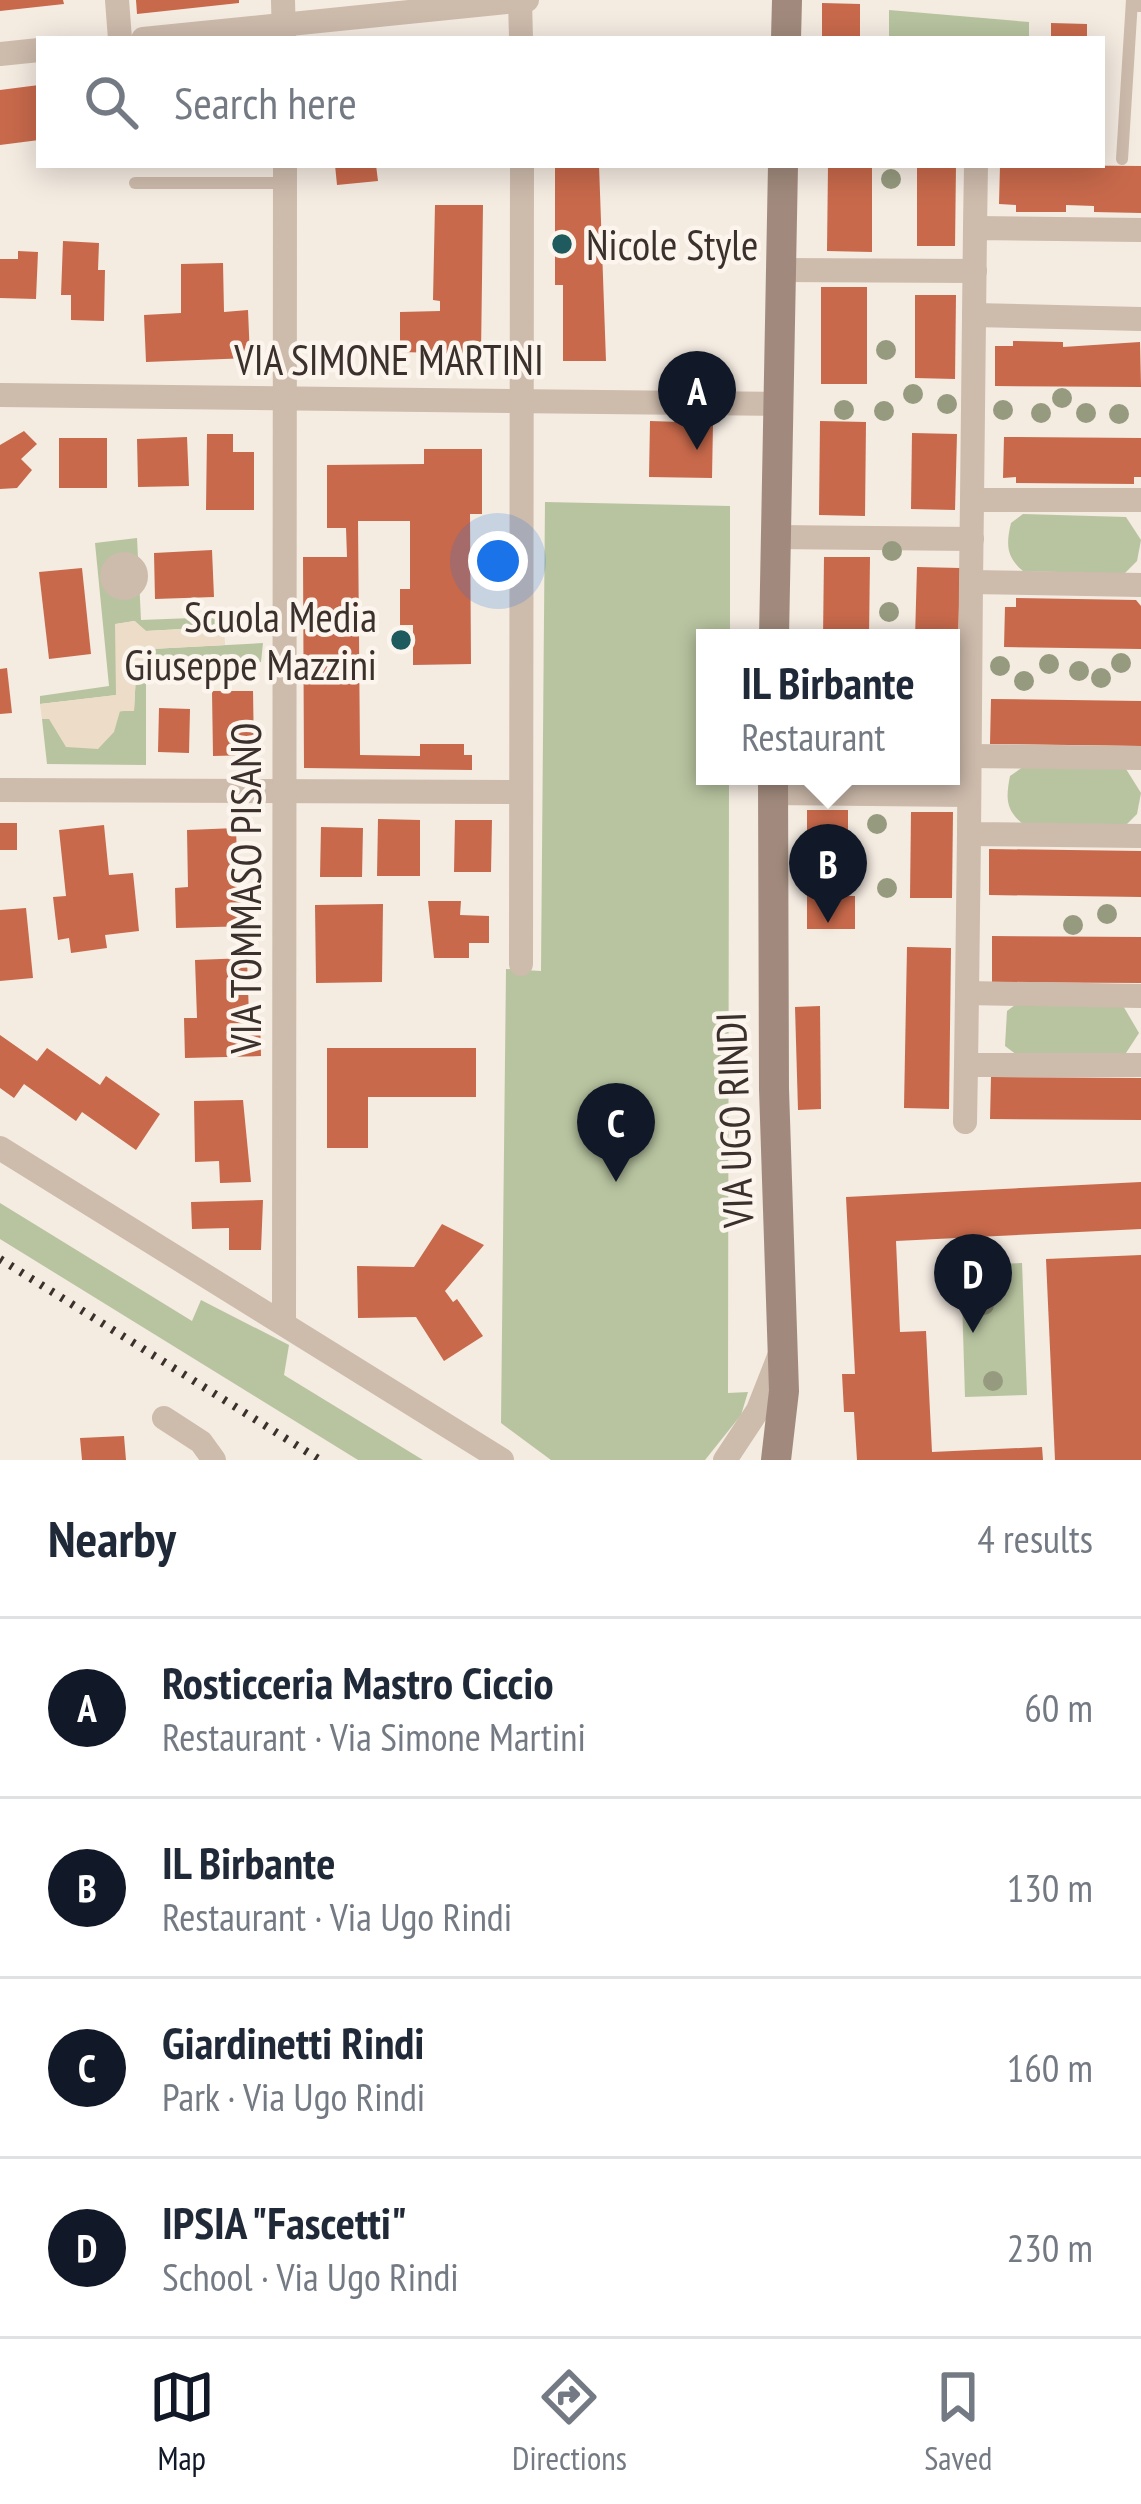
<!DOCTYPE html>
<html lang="en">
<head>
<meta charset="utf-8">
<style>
	body { margin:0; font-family:"PT Sans Narrow",sans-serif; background:#f2f2f3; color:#1f2937 }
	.you { position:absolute; left:498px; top:561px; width:42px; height:42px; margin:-30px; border:9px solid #fff; border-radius:50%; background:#1a73e8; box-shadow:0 0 0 18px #1a73e833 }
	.badge { display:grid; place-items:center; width:78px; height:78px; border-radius:50%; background:#111827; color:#fff; font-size:39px; font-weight:700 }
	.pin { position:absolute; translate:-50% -99px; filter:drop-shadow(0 3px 6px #0008) }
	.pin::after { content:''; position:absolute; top:63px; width:42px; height:36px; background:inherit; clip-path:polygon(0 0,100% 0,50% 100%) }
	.popup { position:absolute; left:696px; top:629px; width:264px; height:156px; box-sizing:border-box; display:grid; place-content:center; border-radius:0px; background:#fff; filter:drop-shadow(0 3px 9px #0005); font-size:39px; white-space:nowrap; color:#747a83 }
	.popup b { font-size:45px; color:#1f2937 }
	.popup::after { content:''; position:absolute; left:50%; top:100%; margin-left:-24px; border:24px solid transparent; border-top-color:#fff }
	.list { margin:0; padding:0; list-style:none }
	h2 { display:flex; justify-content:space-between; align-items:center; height:156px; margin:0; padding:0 48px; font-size:51px }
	h2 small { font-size:39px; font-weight:400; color:#747a83 }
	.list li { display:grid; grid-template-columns:78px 1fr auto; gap:36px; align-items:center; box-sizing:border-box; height:180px; padding:0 48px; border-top:3px solid #e0e1e3 }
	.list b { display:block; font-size:45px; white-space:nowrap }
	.list p { margin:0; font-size:39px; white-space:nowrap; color:#747a83 }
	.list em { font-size:39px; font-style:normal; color:#747a83 }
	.icon { flex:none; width:66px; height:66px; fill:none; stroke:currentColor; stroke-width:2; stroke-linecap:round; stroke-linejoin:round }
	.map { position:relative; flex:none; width:1141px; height:1460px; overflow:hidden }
	.search { position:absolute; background:#fff; box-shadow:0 6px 30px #0003; left:36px; right:36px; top:36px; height:132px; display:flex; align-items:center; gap:30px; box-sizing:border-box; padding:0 42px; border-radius:0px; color:#747a83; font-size:45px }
	.sheet { height:876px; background:#fff }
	nav { display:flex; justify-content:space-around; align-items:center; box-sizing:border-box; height:168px; border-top:3px solid #e0e1e3; background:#fff; font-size:33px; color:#747a83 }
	nav a { display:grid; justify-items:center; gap:6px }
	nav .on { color:#111827 }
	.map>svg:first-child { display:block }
	.green { fill:#b8c4a0 }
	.plaza { fill:#ecdcc8 }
	.building { fill:#c8694b }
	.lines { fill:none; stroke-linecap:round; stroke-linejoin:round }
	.lane { stroke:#cdbbac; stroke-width:12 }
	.street { stroke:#cdbbac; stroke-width:24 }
	.secondary { stroke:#a18a7d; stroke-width:30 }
	.rail { stroke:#3b302b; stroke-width:8; stroke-dasharray:3 9; stroke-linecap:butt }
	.tree { fill:#969b7f }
	.poi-dot { fill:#1f5a5e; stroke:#fbf5ee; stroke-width:4.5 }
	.labels { text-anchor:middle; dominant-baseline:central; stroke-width:9; stroke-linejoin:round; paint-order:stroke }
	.poi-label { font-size:42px; fill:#3b302b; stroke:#fbf5ee; text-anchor:start }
	.street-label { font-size:42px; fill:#3b302b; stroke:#fbf5ee }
</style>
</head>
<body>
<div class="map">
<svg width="1141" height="1460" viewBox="0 0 1141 1460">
	<rect width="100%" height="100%" fill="#f4ebe1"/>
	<g class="green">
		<path d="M889 10 1029 22V39H889Z"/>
		<path d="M545 502 730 506V638H705V776H729L728 1393 748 1392 741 1415 705 1460H551L501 1423 506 969 541 971Z"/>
		<path d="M1023 514 1126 517 1141 540 1137 561 1124 574 1023 571C1006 557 1006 544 1011 523Z"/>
		<path d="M137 538 141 620 218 617 217 627 146 631 134 621 116 624 117 695 40 704V696L109 686 95 543Z"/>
		<path d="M263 643 261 662 146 673V765L47 764 42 719 134 710 136 674 151 649Z"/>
		<path d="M1023 767 1126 769 1141 793 1137 814 1124 827 1023 824C1005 810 1006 797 1010 776Z"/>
		<path d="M1019 1002 1122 1004 1139 1033 1124 1056 1017 1055 1005 1046 1007 1011Z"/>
		<path d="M0 1203 192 1321 201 1300 289 1345 284 1375 423 1460H358L0 1239Z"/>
		<path d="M1022 1263 1027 1395 965 1397 961 1265Z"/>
	</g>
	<path class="plaza" d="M135 621 146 631 224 627 225 645 151 649 136 674 134 711H120L114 732 98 749 66 747 49 719H42L40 704 116 695 115 624Z"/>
	<g class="building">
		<path d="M0 0H63L64 4 0 11Z"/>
		<path d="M136 0H239V3L137 14Z"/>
		<path d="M822 3 860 4V39H822Z"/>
		<path d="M1051 23 1087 24V39H1051Z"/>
		<path d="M39 85V140L0 145V90Z"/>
		<path d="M335 165H376L378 181 337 185Z"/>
		<path d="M555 165H599L606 361H563V285H555Z"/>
		<path d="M828 165H872V252L827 251Z"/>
		<path d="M917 165H956L955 246H917Z"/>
		<path d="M1000 165 1141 166V213L1094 212V206L1066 205V212H1016V205L999 204Z"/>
		<path d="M435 205H483L481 354 400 352V312L440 311V301L433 300Z"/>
		<path d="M63 241 99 243 98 270H105L104 321 71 320V295H61Z"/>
		<path d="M18 251 38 252 36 299 0 298V259H18Z"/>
		<path d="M223 263 224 312 248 310 250 358 146 362 144 315 181 313V264Z"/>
		<rect x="821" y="287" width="46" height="97"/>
		<path d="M915 295H956L955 379 915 378Z"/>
		<path d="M1013 341 1063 342V347L1140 342 1141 387 995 386V346H1013Z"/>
		<path d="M650 421 713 423 712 478 649 477Z"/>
		<path d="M820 421 866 422 865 516 819 515Z"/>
		<path d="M24 431 37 444 21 459 32 470 17 488 0 489V445Z"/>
		<path d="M912 433 957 434 955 510 911 509Z"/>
		<path d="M207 434H233V452H254V510H206Z"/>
		<path d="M187 437 189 486 138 487 137 439Z"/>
		<path d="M1004 437 1141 438V477H1134V484L1016 483V477L1003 478Z"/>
		<rect x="59" y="438" width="48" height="50"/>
		<path d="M424 449H482V514H470L471 664 413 665V625H400V589H410V521H358L360 755 420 756V744H464V755H472V770L304 768 303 557H347L346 528H327V465L424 464Z"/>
		<path d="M212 550 214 597 155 599 154 553Z"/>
		<path d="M824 557H870L869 638H823Z"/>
		<path d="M917 567 960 568 958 644 951 643V638H915Z"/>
		<path d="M82 568 91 654 49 659 39 572Z"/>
		<path d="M1016 598 1136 600 1141 606V649L1004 647 1005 607H1016Z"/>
		<path d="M7 668 12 713 0 714V669Z"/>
		<path d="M212 691H253L254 755 213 756Z"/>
		<path d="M991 699 1141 701V746L990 744Z"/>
		<path d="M159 708 190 709 189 753 158 752Z"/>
		<path d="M807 810H848V896H855V929H807Z"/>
		<path d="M911 812H953L952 898H910Z"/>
		<path d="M378 819 420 820V876H377Z"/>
		<path d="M455 820H492L491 872H454Z"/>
		<rect x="0" y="823" width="17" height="27"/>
		<path d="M104 825 109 875 133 873 139 931 105 935 107 948 71 953 69 938 58 940 53 897 66 896 59 830Z"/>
		<path d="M321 827 363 828 362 877H320Z"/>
		<path d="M236 828 238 889H251L252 926 176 928 175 888 188 887 187 830Z"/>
		<path d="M989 849 1141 851V897L989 895Z"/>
		<path d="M428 901H461L460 915 489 916V943H469V958H434Z"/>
		<path d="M383 904 382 982 316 983 315 905Z"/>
		<path d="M26 908 33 978 0 981V910Z"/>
		<path d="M992 936 1141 937V983L992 982Z"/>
		<path d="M907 947 951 948 949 1109 904 1108Z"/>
		<path d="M247 958 249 1017H260L261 1056 185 1058 184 1018H197L195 960Z"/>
		<path d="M820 1006 821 1109 798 1110 795 1007Z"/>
		<path d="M0 1035 37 1061 47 1048 100 1085 106 1076 160 1114 136 1150 82 1112 76 1121 24 1084 14 1098 0 1088Z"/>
		<path d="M327 1048H476V1097H368V1148H327Z"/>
		<path d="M991 1077 1141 1078V1120L990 1119Z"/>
		<path d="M243 1100 251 1182 220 1183 219 1161 195 1162 194 1101Z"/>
		<path d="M1141 1182V1229L896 1241 900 1332 926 1331 932 1452 1042 1447 1043 1460H857L854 1412H844L842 1374H855L846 1197Z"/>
		<path d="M263 1200 261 1250H229V1228L192 1229 191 1202Z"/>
		<path d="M442 1224 484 1245 445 1291 453 1302 457 1299 483 1336 444 1361 416 1317 358 1318 357 1266 414 1267Z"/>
		<path d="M1141 1255V1460H1055L1046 1259Z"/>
		<path d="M124 1436 126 1460H82L80 1438Z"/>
	</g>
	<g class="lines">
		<g class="lane">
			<path d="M1122 159 1132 0"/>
			<path d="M135 183H285"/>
		</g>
		<g class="street">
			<path d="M117 0 120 39"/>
			<path d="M283 0 284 39"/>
			<path d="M520 0 521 39"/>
			<path d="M1138 0H1141"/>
			<path d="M143 39 527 0"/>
			<path d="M0 54 39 50"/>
			<path d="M975 228 976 165"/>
			<path d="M780 270 975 271"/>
			<path d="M974 315 1141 319"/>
			<path d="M0 395 777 404"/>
			<path d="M972 500 975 228 1141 230"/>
			<path d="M1141 500H972L971 582 1141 585"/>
			<path d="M775 537 972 539"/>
			<circle cx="124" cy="576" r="12"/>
			<path d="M971 582 969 834 1141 836"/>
			<path d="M969 756 1141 758"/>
			<path d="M0 790 521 792"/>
			<path d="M773 793 969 795"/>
			<path d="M521 964 522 165"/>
			<path d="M967 993 969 834"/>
			<path d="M1141 996 967 993 966 1065H1141"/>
			<path d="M965 1122 966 1065"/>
			<path d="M0 1148 502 1460"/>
			<path d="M284 1322 285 165"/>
			<path d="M164 1418 201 1442 214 1460"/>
			<path d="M725 1460 758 1410 780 1354"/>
		</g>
		<g class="secondary">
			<path d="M786 39 787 0"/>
			<path d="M774 638 783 165"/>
			<path d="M773 776 774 1089 784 1391 776 1460"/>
		</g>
		<path class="rail" d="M0 1259 320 1460"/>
	</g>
	<g class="tree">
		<circle cx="891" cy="179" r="10"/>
		<circle cx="886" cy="350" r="10"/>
		<circle cx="913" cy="394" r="10"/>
		<circle cx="1062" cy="398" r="10"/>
		<circle cx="947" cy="404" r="10"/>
		<circle cx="844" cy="410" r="10"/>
		<circle cx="1003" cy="410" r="10"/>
		<circle cx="884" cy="411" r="10"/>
		<circle cx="1041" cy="413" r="10"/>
		<circle cx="1086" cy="413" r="10"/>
		<circle cx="1119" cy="414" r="10"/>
		<circle cx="892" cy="551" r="10"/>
		<circle cx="889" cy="612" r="10"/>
		<circle cx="1121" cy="663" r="10"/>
		<circle cx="1049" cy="664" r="10"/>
		<circle cx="1000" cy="666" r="10"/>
		<circle cx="1079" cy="671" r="10"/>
		<circle cx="1101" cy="678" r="10"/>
		<circle cx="1024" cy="681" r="10"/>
		<circle cx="877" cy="824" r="10"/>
		<circle cx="887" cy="888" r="10"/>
		<circle cx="1107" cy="914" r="10"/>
		<circle cx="1073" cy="925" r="10"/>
		<circle cx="961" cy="1271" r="10"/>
		<circle cx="984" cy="1305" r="10"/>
		<circle cx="993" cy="1381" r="10"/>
	</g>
	<g class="poi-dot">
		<circle cx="562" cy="244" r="12"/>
		<circle cx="401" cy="640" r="12"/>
	</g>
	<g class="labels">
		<g class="poi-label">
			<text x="586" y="244">Nicole Style</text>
			<text x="377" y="616" text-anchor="end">Scuola Media<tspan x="377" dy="48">Giuseppe Mazzini</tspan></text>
		</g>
		<g class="street-label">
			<text x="389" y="359">VIA SIMONE MARTINI</text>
			<text transform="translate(245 888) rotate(-90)">VIA TOMMASO PISANO</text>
			<text transform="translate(734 1120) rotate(-92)">VIA UGO RINDI</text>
		</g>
	</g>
</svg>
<div class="you"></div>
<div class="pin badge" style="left:697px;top:450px">A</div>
<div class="pin badge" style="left:828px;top:923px">B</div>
<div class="popup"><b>IL Birbante</b>Restaurant</div>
<div class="pin badge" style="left:616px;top:1182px">C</div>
<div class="pin badge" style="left:973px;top:1333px">D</div>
<div class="search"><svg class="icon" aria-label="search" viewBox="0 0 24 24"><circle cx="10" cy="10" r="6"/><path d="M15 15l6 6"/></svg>Search here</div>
</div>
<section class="sheet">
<h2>Nearby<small>4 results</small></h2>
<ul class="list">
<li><span class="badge">A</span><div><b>Rosticceria Mastro Ciccio</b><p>Restaurant · Via Simone Martini</p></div><em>60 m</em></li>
<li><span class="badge">B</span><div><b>IL Birbante</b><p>Restaurant · Via Ugo Rindi</p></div><em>130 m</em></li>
<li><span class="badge">C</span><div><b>Giardinetti Rindi</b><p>Park · Via Ugo Rindi</p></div><em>160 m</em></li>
<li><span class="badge">D</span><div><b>IPSIA &quot;Fascetti&quot;</b><p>School · Via Ugo Rindi</p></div><em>230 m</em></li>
</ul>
</section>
<nav>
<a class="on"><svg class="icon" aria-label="map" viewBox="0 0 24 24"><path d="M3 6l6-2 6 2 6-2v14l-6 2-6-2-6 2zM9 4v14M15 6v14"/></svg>Map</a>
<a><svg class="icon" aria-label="directions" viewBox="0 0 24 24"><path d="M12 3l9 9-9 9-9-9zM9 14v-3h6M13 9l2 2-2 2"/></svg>Directions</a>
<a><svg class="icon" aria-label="saved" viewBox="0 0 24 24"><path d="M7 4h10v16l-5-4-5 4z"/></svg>Saved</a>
</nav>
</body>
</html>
